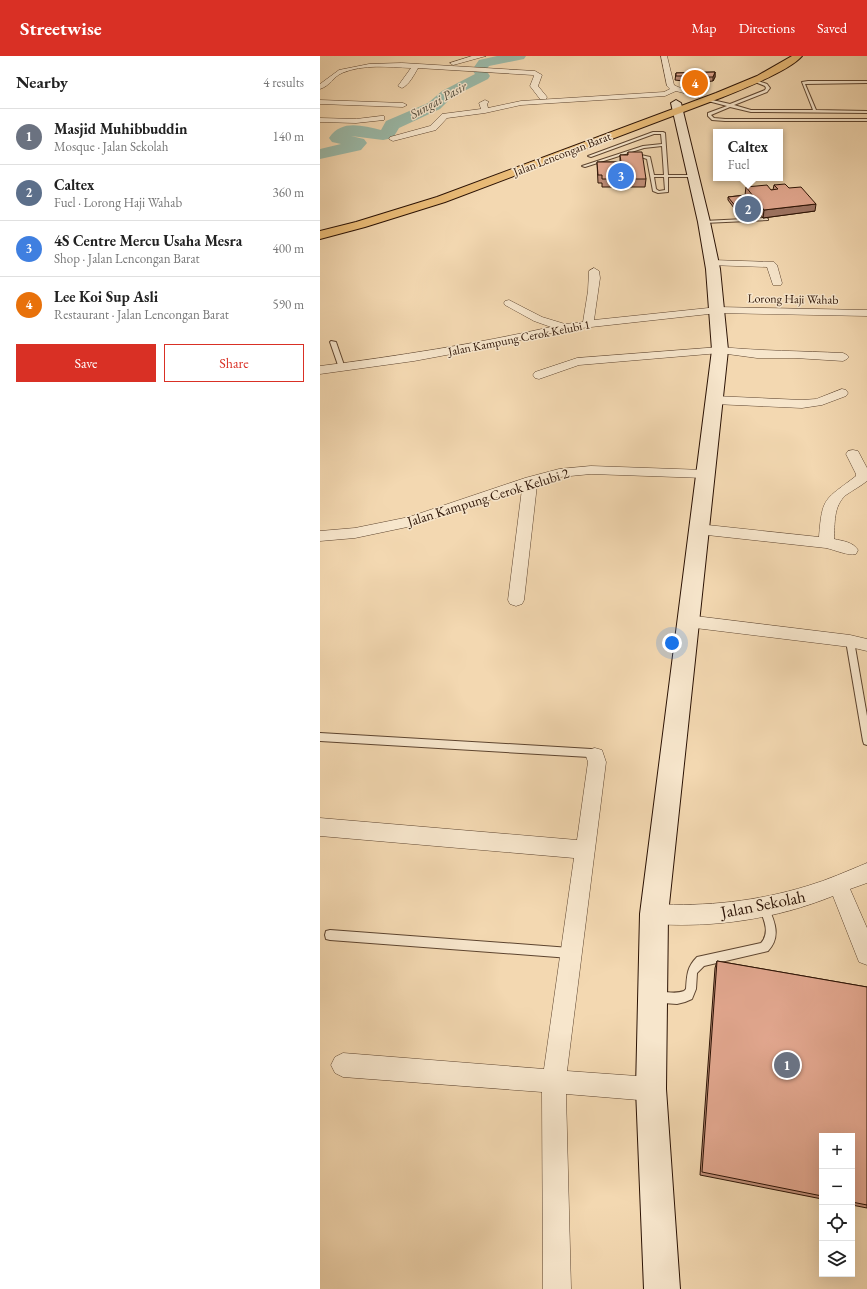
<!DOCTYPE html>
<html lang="en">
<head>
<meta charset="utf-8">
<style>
	body { margin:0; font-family:"EB Garamond",serif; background:#f6f6f6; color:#222 }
	.controls { position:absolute; right:12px; bottom:12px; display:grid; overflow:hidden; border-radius:0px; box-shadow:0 4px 16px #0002 }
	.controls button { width:36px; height:36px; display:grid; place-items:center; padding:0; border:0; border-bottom:1px solid #e0e0e0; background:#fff; color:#222; font:20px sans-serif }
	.you { position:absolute; left:352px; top:587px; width:14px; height:14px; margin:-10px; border:3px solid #fff; border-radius:50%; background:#1a73e8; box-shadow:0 0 0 6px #1a73e833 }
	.badge { display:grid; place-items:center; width:26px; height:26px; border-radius:50%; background:#d93025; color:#fff; font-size:13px; font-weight:700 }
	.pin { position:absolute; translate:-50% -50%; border:2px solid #fff; box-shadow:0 1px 4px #0006 }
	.popup { position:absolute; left:393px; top:73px; width:70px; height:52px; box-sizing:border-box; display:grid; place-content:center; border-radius:0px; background:#fff; filter:drop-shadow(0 1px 3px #0005); font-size:13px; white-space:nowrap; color:#767676 }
	.popup b { font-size:15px; color:#222 }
	.popup::after { content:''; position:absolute; left:50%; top:100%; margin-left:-8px; border:8px solid transparent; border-top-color:#fff }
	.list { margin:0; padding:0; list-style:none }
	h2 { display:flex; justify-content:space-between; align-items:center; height:52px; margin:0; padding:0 16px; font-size:17px }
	h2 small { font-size:13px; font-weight:400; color:#767676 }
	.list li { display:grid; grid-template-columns:26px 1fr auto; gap:12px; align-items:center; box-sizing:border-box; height:56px; padding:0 16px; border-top:1px solid #e0e0e0 }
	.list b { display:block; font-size:15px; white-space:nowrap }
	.list p { margin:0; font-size:13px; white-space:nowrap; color:#767676 }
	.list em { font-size:13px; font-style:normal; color:#767676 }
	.actions { display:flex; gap:8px; padding:12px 16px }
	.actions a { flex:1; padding:9px 0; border:1px solid #d93025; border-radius:0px; text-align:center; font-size:14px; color:#d93025 }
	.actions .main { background:#d93025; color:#fff }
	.icon { flex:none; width:22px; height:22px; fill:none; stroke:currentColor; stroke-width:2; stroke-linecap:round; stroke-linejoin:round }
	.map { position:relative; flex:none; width:547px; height:1233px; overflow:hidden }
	header { display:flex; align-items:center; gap:24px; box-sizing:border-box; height:56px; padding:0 20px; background:#d93025; color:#fff }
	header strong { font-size:19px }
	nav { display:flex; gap:22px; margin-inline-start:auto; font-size:14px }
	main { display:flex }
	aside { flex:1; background:#fff }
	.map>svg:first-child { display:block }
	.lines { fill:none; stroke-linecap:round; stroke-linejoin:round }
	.river { fill:#9bbaa9; fill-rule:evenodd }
	.service-casing { stroke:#5d442f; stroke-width:2 }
	.minor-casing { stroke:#5d442f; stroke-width:1 }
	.secondary-casing { stroke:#2b1204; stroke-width:2 }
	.trunk-casing { stroke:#2b1204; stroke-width:2 }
	.service { fill:#f7e6cc; fill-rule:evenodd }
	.minor { fill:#f7e6cc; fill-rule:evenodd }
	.secondary { fill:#f7e6cc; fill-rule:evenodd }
	.trunk { fill:#eabc78; fill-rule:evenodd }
	.wall { fill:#c2907b; stroke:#2b1204 }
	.shaded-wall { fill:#9e7564; stroke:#2b1204 }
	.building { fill:#e2a78f; stroke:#2b1204 }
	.labels { text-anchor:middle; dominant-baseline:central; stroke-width:3; stroke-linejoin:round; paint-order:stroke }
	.far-street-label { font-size:12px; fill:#2b1204; stroke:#f7e6cc }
	.far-water-label { font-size:13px; font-style:italic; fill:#524d3e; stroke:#f7e6cc }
	.street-label { font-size:14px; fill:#2b1204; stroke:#f7e6cc }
	.near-street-label { font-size:17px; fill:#2b1204; stroke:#f7e6cc }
</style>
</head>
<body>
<header>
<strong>Streetwise</strong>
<nav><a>Map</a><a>Directions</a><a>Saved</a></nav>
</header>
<main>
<aside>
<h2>Nearby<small>4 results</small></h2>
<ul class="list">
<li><span class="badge" style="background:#6b7280">1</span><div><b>Masjid Muhibbuddin</b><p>Mosque · Jalan Sekolah</p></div><em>140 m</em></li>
<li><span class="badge" style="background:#5c6f8a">2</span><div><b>Caltex</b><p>Fuel · Lorong Haji Wahab</p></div><em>360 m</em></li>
<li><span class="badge" style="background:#3f7fe0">3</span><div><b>4S Centre Mercu Usaha Mesra</b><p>Shop · Jalan Lencongan Barat</p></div><em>400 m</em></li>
<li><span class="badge" style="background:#e8710a">4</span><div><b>Lee Koi Sup Asli</b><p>Restaurant · Jalan Lencongan Barat</p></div><em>590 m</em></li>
</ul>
<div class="actions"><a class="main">Save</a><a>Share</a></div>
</aside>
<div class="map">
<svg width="547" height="1233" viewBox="0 0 547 1233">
	<rect width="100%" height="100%" fill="#f3d8b1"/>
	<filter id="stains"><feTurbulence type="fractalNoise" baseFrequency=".005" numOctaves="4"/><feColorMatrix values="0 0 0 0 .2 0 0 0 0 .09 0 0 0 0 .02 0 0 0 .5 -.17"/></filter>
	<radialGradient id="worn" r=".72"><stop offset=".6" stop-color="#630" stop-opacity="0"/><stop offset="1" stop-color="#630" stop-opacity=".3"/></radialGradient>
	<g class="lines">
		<path class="river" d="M177 0H206L204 3 169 10 166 14 170 20 168 23 132 41 120 53 79 72 73 82 63 84 31 80 44 83 47 87 41 94 0 103V93L21 88 12 86 9 82C22 63 42 70 61 74L66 65 108 47 122 35 155 18 152 14 159 4Z"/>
		<g class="service-casing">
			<g id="service">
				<path d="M435 24 447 28 450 32 447 36 414 49 431 54H493L482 26 488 25H547V27L485 28 496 54 547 55V57L431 56 410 51 391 59 394 62 405 63H547V65H405L392 64 388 60V57L407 50 388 45V43L410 48 445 34 446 32 445 30 435 26Z"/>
				<path d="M333 76H343L345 77 348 119H373L374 121H348V136L338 137 333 135 327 103 321 101 312 103 310 102 321 99 330 101 334 119H344L342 90 324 92 265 111 262 110 323 90 342 88 341 78H334L271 101 268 100ZM334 121H344L345 134 339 135 336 133Z"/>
				<path d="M446 162 448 163V164L384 167 382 166 384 165Z"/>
				<path d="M11 285 16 286 25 312 24 313 19 312 10 286Z"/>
				<path d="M530 582 534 585 547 660V689L544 688 543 685 526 585Z"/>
				<path d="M0 677 271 693 278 697 279 700 278 703 275 704 269 701 0 685Z"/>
				<path d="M444 846 447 848C454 864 462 880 448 895L384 910 377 917 376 933 372 943 365 946 357 948 343 947 334 945 333 941 334 937C343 934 354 939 364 935L366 933C367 919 367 911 377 901L441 887C451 876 443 862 439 851L441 848Z"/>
				<path d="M10 874 250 892 254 893 255 897 254 901 250 902 10 884 6 883 5 879 6 875Z"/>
			</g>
		</g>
		<g class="minor-casing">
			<g id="minor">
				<path d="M152 0H166L137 8 133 9 130 7Z"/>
				<path d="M341 0H347L354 29 358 31 379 37V41L356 35 345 40 201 49 165 57 127 62 116 74 73 85 69 83 70 81 110 70 122 58 161 53 159 47 165 44 169 46 167 48 168 52 201 45 344 36 350 33 347 30Z"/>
				<path d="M82 7 215 15 222 19 218 30 227 41 226 43H220L210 30 214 20 213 19 98 12C94 19 89 29 82 32L78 30 91 12C69 11 43 8 22 17 13 21 10 30 0 33V28L19 14 49 8Z"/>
				<path d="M0 44 83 47 87 49 83 51 0 48Z"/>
				<path d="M61 60H64V64L36 67 0 66V62L36 63Z"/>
				<path d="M392 204 454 206 457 209 462 227 461 229H453L447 211 388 209 387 207 388 205Z"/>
				<path d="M274 212 279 215 280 222 274 264 398 251 547 254V260L398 257 244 274 180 289 94 305 0 318V310C78 300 155 288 231 271L214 265 185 249 184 247 185 245 189 244 222 261 245 268 263 266 268 235 269 215Z"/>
				<path d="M400 291C441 295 482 295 523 297L527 299 529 301 527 303 523 305 475 302H437L400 297 259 309 219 323 215 322 213 319 215 316 257 302Z"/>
				<path d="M522 333 526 334 528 337 526 340 502 349 482 352 394 348 390 347 388 344 390 341 394 340 482 344 496 343Z"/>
				<path d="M533 394 538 395 547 412V425C541 430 533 434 526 439 513 450 515 468 514 483 523 485 533 486 538 494L536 498C528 500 515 494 506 492L378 478 373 476 371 473 373 470 378 468 499 481C502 440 505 444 536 420V418L526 398 528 395Z"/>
				<path d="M271 410 385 414 390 415 392 418 390 421 385 422 271 418 240 421 217 429 204 544 202 548 196 550 190 548 188 544 202 433 92 470 35 482 0 485V475L35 472 89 461 205 422 239 413Z"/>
				<path d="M367 559 530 579 547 583V595L530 591 367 571 361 569 359 565 361 561Z"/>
				<path d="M275 692 282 694 286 706 247 1015 331 1021 339 1025 343 1033 339 1041 331 1045 246 1038 251 1233H223L222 1036 23 1021 15 1017 11 1009 15 1001 23 997 224 1013 254 802 0 780V762L257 784 268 706 266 700 268 694Z"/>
				<path d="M547 807V827L530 833 547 872V909L539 906 513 840C456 863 395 872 334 868L327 865 323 858 327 851 334 848C386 851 438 845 487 830 508 824 527 815 547 807Z"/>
			</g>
		</g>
		<g class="secondary-casing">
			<path id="secondary" d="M356 44 361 47 390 166 400 213 408 294 348 858 346 1033 360 1233H324L316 1033 320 858 392 294 386 213 378 166 351 47Z"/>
		</g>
		<g class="trunk-casing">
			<path id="trunk" d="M472 0H482C469 15 423 33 403 41L125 146 45 171 0 183V175L36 166 117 141 396 37 437 20Z"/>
		</g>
		<use href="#service" class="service"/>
		<use href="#minor" class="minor"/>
		<use href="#secondary" class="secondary"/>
		<use href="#trunk" class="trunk"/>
	</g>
	<g class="wall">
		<path d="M395 16V21L393 25 384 26V30L375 34 365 31V27H363V25L355 24 356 17Z"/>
		<path d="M308 96 326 123 325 131H282V127H278L277 106H300V99H308Z"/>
		<path d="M454 129 469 132 495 155 443 162 440 158 420 160 408 144V141L425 139 426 131 451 134H453Z"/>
		<path d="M397 905 547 931V1152L532 1149V1080H502V1143L380 1119 395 912Z"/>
	</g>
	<g class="shaded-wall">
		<path d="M395 16V21L393 25V21Z"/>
		<path d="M377 23H384V30L375 34 376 29Z"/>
		<path d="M496 148 495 155 443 162 444 154Z"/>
		<path d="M440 156V158L420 160 421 157Z"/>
	</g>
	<g class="building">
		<path d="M395 16 393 21H384V23H377L384 26 376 29 366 26 373 23 363 22V20H356V17Z"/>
		<path d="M308 96H322L326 123H282V119H278L277 106H301L300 99H308Z"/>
		<path d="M465 128 469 132 481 131 496 148 444 154 426 131 447 129 451 134 458 133 454 129Z"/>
		<path d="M427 139 440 156 421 157 408 141Z"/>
		<path d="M397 905 547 931V1149L532 1146V1080H502V1140L382 1116Z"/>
	</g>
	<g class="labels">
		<g class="far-street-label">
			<text transform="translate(242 98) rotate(-21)">Jalan Lencongan Barat</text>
			<text transform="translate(473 243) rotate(1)">Lorong Haji Wahab</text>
			<text transform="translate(199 282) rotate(-11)">Jalan Kampung Cerok Kelubi 1</text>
		</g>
		<g class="far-water-label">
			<text transform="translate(118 44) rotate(-29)">Sungai Pasir</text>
		</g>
		<g class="street-label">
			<text transform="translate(168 441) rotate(-17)">Jalan Kampung Cerok Kelubi 2</text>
		</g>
		<g class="near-street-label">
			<text transform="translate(443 848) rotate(-11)">Jalan Sekolah</text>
		</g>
	</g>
	<rect width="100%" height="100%" filter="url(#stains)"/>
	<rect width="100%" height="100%" fill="url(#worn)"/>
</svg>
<div class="controls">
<button>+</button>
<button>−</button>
<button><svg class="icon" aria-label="locate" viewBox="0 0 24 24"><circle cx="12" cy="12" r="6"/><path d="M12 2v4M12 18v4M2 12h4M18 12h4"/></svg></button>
<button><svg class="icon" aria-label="layers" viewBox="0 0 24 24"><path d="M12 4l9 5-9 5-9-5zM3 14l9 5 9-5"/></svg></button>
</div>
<div class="you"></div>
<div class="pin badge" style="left:467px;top:1009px;background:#6b7280">1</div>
<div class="pin badge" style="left:428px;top:153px;background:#5c6f8a">2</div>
<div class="popup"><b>Caltex</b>Fuel</div>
<div class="pin badge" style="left:301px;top:120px;background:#3f7fe0">3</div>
<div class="pin badge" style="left:375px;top:27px;background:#e8710a">4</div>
</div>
</main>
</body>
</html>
